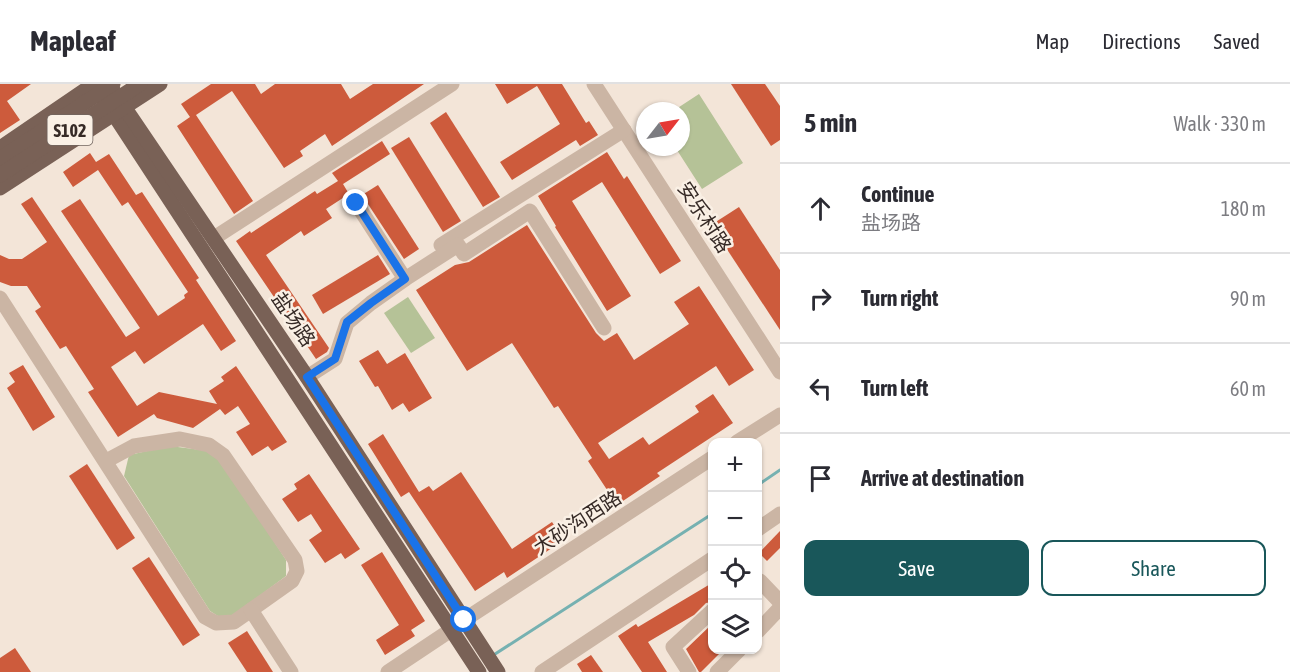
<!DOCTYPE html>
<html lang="en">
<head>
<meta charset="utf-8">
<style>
	body { margin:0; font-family:"Asap Condensed","Noto Sans SC",sans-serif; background:#f7f7f7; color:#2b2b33 }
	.controls { position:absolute; right:18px; bottom:18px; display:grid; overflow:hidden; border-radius:12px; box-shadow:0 2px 4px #0004 }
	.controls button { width:54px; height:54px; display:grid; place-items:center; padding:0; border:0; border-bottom:2px solid #e1e1e2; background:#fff; color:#2b2b33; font:30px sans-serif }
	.compass { position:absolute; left:636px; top:18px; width:54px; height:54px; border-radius:50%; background:#fff; box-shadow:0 2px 4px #0004; rotate:59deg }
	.stop { position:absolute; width:18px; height:18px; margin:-14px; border:4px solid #1a73e8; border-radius:50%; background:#fff }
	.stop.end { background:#1a73e8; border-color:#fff; box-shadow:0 2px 6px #0008 }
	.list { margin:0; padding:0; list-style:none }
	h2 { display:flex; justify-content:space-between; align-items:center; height:78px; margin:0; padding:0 24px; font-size:26px }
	h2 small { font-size:20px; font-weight:400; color:#7c7c81 }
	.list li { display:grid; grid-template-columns:39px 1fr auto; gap:18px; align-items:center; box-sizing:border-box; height:90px; padding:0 24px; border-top:2px solid #e1e1e2 }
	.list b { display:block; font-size:22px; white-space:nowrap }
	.list p { margin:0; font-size:20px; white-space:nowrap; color:#7c7c81 }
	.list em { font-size:20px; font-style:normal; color:#7c7c81 }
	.actions { display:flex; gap:12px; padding:18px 24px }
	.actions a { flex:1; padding:14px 0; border:2px solid #19575a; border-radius:12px; text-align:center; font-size:21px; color:#19575a }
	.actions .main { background:#19575a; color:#fff }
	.icon { flex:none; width:33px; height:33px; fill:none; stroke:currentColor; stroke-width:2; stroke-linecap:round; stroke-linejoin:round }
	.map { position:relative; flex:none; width:780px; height:588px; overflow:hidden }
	header { display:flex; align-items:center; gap:36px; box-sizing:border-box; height:84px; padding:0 30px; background:#fff; border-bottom:2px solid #e1e1e2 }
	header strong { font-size:28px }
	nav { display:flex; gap:33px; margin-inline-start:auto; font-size:21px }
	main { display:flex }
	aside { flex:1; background:#fff }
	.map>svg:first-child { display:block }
	.green { fill:#b5c297 }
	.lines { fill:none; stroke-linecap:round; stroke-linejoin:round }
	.stream { stroke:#76b1b1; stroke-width:3 }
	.building { fill:#cd5b3c }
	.minor { stroke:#cbb5a4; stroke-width:15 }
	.major { stroke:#796156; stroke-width:15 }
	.major-bridge { stroke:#796156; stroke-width:15 }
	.route { stroke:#1a73e8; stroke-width:8 }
	.labels { text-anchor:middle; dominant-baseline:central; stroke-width:5; stroke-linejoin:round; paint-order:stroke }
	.shield { fill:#faf0e5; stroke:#71655f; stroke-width:1.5 }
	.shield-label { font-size:18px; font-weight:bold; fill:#362a26 }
	.street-label { font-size:20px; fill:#362a26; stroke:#faf0e5 }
</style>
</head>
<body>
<header>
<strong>Mapleaf</strong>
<nav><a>Map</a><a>Directions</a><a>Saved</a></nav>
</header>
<main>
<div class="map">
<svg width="780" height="588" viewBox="0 0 780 588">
	<rect width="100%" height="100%" fill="#f3e5d8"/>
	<g class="green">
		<path d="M699 10 743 79 702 105 675 63H681V27H673Z"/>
		<path d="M408 213 435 254 411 269 384 229Z"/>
		<path d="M170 362 209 367 224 380 286 476V492L230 534H221L210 527 124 392 129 371Z"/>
	</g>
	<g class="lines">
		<g class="stream">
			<path d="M758 401 780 386"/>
			<path d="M492 572 712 430"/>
		</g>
	</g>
	<g class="building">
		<path d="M0 0H31L7 17 20 36 0 49Z"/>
		<path d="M211 0H255L261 10 275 0H341L350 15 373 0H424L332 62 325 50 300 67 303 72 284 84 232 7 196 31 253 117 234 130 177 42 190 33 181 20Z"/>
		<path d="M495 0H562L586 39 589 37 598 51 580 62 576 56 512 96 500 78 560 40 537 2 507 20Z"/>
		<path d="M731 0H765L780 22V56L771 62Z"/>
		<path d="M446 28 500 113 483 123 430 39Z"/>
		<path d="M409 53 461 137 443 148 391 64Z"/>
		<path d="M382 57 390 70 343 100 349 110 326 125 332 134 304 152 301 147 266 171 329 264 327 268 316 275 236 157 250 147 251 149 315 107 317 110 338 97 332 89Z"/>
		<path d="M607 68 624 95 627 92 681 177 660 190 602 98 572 117 631 212 607 227 555 143 556 142 538 112Z"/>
		<path d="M90 69 96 78 109 70 136 111 142 108 199 194 196 196 236 257 221 267 203 240 144 280 135 267 111 283 137 322 159 308 217 320 209 307 224 297 221 293 236 282 287 358 272 367 268 362 252 372 236 348 250 340 238 322 225 331 220 325 193 344 157 334 154 330 118 353 88 308 94 305 66 262 60 265 35 227 41 223 27 202H11L0 198V171L9 175H22L47 158 21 120 32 113 126 253 140 244 61 127 80 115 158 232 185 214 184 211 188 208 128 118 122 122 98 86 73 103 63 88Z"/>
		<path d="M378 101 419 165 404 175 362 111Z"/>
		<path d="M739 123 780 186V246L711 141Z"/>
		<path d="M527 141 596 249 604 257 617 249 634 276 689 240 674 218 699 202 754 286 729 302 716 282 598 359 609 375 643 353 649 361 699 328 695 322 713 310 733 339 657 389 660 392 617 421 588 377 592 374 558 322 554 324 512 259 467 287 416 206 455 181 469 178Z"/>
		<path d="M378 171 390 190 323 230 312 211Z"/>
		<path d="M378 266 387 280 405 269 432 314 409 328 403 319 392 326 378 302 375 303 359 277Z"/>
		<path d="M23 281 55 333 33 347 7 304 15 298 9 289Z"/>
		<path d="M383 350 419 408 429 402 433 407 461 388 512 465 552 438 564 456 507 494 504 488 475 507 409 408 401 413 368 360Z"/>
		<path d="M87 380 135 454 117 466 69 392Z"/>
		<path d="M309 390 360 465 345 475 341 469 325 479 309 456 322 447 311 430 298 438 282 415 297 405 294 400Z"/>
		<path d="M780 447V464L767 477 759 469Z"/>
		<path d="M382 468 425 537 411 546 415 552 385 571 376 556 399 541 361 481Z"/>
		<path d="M149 473 200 551 183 562 132 484Z"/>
		<path d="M712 499V518L706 519 694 531 648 558 667 588H642L618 552 636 540 638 543Z"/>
		<path d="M712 540V566H723L701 588H699L686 565Z"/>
		<path d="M247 547 273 588H247L228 559Z"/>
		<path d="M15 564 31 588H0V574Z"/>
		<path d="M591 571 603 588H582L577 580Z"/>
	</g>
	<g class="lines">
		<g class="minor">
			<path d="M594 0 780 288"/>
			<path d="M214 154 452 0"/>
			<path d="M441 161 624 46"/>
			<path d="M405 195 458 161 464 170 530 127 604 244"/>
			<path d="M0 214 205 533 216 539 234 538 292 497 297 487 295 476 223 371 209 361 180 355 134 362 106 377"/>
			<path d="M307 293 335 275 347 239 371 219 405 195 356 119"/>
			<path d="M737 358 780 331"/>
			<path d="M758 445 780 430"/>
			<path d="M758 499 760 497 780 518"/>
			<path d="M251 526 291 588"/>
			<path d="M464 536 712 374"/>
			<path d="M758 547 780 524"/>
			<path d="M388 588 451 546"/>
			<path d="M542 588 712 475"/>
			<path d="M689 588 673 563 712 527"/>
			<path d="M717 588 739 566"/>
		</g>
		<g class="major">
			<path d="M94 0 479 588"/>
			<path d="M112 5 307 293 498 588"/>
			<path d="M0 64 94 0"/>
			<path d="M0 104 160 0"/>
		</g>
		<g class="major-bridge">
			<path d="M0 75 113 0"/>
			<path d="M0 91 140 0"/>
		</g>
	</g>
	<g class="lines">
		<path class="route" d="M356 119 405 195 371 219 347 238 335 275 307 293 464 536"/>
	</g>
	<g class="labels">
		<rect class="shield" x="47.5" y="31" width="45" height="30" rx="4.5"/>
		<g class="shield-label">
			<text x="70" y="46">S102</text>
		</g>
		<g class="street-label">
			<text transform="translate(705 133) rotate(57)">安乐村路</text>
			<text transform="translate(294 235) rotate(56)">盐场路</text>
			<text transform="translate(577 438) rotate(-33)">大砂沟西路</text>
		</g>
	</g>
</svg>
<div class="controls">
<button>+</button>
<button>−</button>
<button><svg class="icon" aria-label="locate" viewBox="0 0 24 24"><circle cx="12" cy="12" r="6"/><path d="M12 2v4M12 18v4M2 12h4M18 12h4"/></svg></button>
<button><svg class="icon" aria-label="layers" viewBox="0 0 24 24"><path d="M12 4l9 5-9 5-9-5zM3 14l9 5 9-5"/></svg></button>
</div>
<svg class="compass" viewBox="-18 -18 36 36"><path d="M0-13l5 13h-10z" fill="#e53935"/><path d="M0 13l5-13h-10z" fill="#7c7c81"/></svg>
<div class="stop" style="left:464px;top:536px"></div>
<div class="stop end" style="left:356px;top:119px"></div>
</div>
<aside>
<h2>5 min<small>Walk · 330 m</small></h2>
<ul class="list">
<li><svg class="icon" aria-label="ahead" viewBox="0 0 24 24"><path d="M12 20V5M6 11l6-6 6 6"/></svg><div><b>Continue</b><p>盐场路</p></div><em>180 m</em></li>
<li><svg class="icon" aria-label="right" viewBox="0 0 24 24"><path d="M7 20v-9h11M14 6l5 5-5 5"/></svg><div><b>Turn right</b></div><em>90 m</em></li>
<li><svg class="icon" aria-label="left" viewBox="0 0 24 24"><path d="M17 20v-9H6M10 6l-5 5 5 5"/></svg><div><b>Turn left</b></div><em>60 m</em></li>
<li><svg class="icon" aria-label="arrive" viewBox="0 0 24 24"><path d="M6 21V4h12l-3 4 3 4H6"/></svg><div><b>Arrive at destination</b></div></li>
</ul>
<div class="actions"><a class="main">Save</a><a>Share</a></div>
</aside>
</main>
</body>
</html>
